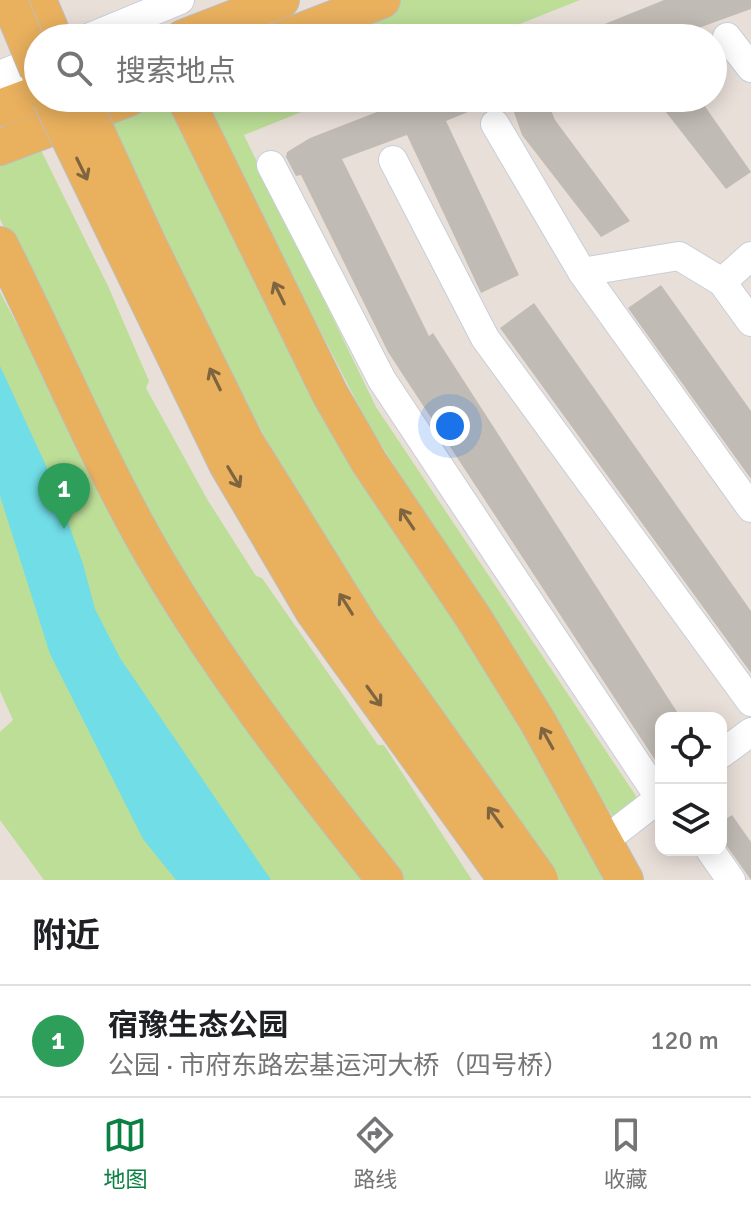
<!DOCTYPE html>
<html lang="zh">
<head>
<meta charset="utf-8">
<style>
	body { margin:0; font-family:Signika,"Noto Sans SC",sans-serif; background:#f6f6f6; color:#202124 }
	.controls { position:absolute; right:24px; bottom:24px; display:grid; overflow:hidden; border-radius:16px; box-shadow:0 4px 20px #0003 }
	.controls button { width:72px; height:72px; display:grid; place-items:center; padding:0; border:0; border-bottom:2px solid #e0e0e0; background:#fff; color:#202124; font:40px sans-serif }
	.you { position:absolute; left:450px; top:426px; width:28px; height:28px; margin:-20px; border:6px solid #fff; border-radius:50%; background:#1a73e8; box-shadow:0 0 0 12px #1a73e833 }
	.badge { display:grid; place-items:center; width:52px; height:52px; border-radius:50%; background:#0b8043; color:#fff; font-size:26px; font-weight:700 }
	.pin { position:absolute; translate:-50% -66px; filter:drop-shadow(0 2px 4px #0008) }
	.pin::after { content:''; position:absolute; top:42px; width:28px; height:24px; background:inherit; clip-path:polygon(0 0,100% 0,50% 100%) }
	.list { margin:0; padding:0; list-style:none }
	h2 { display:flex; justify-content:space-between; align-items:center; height:104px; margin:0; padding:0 32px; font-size:34px }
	h2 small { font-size:26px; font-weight:400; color:#757577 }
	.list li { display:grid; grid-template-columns:52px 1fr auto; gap:24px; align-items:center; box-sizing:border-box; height:112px; padding:0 32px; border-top:2px solid #e0e0e0 }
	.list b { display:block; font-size:30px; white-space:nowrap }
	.list p { margin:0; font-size:26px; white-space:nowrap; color:#757577 }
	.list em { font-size:26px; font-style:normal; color:#757577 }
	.icon { flex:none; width:44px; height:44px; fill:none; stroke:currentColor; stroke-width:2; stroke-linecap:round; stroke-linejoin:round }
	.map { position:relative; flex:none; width:751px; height:880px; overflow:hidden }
	.search { position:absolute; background:#fff; box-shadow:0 4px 20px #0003; left:24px; right:24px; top:24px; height:88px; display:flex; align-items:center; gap:20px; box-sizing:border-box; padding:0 28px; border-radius:44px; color:#757577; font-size:30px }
	.sheet { height:216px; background:#fff }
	nav { display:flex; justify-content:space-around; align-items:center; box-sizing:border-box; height:112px; border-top:2px solid #e0e0e0; background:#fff; font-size:22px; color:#757577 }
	nav a { display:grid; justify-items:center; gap:4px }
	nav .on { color:#0b8043 }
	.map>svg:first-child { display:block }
	.green { fill:#bcde97 }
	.water { fill:#70dde7 }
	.building { fill:#c1bbb5 }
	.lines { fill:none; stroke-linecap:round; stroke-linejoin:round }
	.minor-casing { stroke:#c7ced9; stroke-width:30 }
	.major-casing { stroke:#bebebe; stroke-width:38 }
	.minor { stroke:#fff; stroke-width:28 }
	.major { stroke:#e9b05e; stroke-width:36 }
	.major-bridge-casing { stroke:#bebebe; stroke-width:38; stroke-linecap:butt }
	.major-bridge { stroke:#e9b05e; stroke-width:36 }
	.oneway { stroke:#7e6540 }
</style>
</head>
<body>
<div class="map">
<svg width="751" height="880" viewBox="0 0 751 880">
	<rect width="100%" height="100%" fill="#e9dfd9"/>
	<g class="green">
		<path d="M362 0H580L485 38H270Z"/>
		<path d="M119 98H168L503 687 606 880H556L332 556 217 352 104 110Z"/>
		<path d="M201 98H336L244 135 376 407 640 802 616 822 367 422Z"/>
		<path d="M37 142 108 286 149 381 146 388 207 499 256 576 262 578 378 745H384L472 880H398L248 674 125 479 0 219V145Z"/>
		<path d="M0 292 92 466 371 880H44L0 820V732L13 720 0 691Z"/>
	</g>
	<path class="water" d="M0 366 54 483 83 564 95 609 120 658 271 880H176L143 839 50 654 0 496Z"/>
	<g class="building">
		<path d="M664 0H751V9L671 38H570Z"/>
		<path d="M413 98H502L446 121 519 275 481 293 407 135 342 159 429 336 433 333 681 718H661V769L388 352 301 175 296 176 286 157 287 152 310 138Z"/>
		<path d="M509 98H546L555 120 630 221 601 237 522 135Z"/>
		<path d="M655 98H699L751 172 726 189Z"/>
		<path d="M661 285 751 411V479L628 308Z"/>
		<path d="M534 303 751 611V673L500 328Z"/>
		<path d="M732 815 751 842V880L721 838V822Z"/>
	</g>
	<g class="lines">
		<g class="minor-casing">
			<g id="minor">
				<path d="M727 37 751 68"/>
				<path d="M88 38 180 0"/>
				<path d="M0 75 38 59"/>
				<path d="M495 124 582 272 751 508"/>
				<path d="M393 160 485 338 751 702"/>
				<path d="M271 165 382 380 653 788 661 793"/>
				<path d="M582 272 679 256 722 282 751 322"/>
				<path d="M722 282 751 256"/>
				<path d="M721 754 751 732"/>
				<path d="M604 841 661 797"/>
				<path d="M710 850 731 880"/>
			</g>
		</g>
		<g class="major-casing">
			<g id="major">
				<path d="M38 0 54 38"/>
				<path d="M183 38 281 0"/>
				<path d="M284 38 382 0"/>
				<path d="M185 98 330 394 369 462 473 617 538 722 625 880"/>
				<path d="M0 108 38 94"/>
				<path d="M0 147 129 98"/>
				<path d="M0 245C49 342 91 444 144 539 212 660 299 772 385 880"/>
			</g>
		</g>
		<use href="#minor" class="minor"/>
		<use href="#major" class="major"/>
		<g class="major-bridge-casing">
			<g id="major-bridge">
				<path d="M9 0 38 70"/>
				<path d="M50 98 227 464 314 612 507 880"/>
				<path d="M81 98 149 246 245 441 361 628 540 880"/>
			</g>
		</g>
		<use href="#major-bridge" class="major-bridge"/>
	</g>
	<defs><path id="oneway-shaft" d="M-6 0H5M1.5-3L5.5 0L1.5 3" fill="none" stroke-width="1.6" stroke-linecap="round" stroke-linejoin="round" transform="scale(2)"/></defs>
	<g class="oneway">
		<use href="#oneway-shaft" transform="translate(82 169) rotate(64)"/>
		<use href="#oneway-shaft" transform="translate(279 293) rotate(-116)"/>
		<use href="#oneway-shaft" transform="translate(215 379) rotate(-116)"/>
		<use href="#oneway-shaft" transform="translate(234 477) rotate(59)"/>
		<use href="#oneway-shaft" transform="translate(407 519) rotate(-124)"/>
		<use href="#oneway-shaft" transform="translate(346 604) rotate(-122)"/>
		<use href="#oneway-shaft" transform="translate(374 696) rotate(54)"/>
		<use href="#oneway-shaft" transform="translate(547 738) rotate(-119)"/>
		<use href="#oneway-shaft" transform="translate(495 817) rotate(-126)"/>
	</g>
</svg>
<div class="controls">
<button><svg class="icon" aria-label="locate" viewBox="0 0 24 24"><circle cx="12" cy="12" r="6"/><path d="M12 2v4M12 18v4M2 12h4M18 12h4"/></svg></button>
<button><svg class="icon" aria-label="layers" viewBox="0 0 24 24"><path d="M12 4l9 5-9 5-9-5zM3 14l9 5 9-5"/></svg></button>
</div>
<div class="you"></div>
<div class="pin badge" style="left:64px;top:529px;background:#2e9e5b">1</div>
<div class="search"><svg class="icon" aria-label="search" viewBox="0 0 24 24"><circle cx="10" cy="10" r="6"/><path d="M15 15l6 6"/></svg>搜索地点</div>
</div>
<section class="sheet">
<h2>附近<small></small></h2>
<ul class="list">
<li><span class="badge" style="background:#2e9e5b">1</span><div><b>宿豫生态公园</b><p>公园 · 市府东路宏基运河大桥（四号桥）</p></div><em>120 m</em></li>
</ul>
</section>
<nav>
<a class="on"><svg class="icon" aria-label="map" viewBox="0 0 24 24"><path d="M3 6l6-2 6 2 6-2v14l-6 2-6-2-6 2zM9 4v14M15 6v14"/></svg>地图</a>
<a><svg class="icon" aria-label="directions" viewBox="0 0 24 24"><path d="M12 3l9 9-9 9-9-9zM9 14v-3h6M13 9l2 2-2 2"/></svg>路线</a>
<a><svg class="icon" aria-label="saved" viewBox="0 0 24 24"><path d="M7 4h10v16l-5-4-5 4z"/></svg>收藏</a>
</nav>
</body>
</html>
